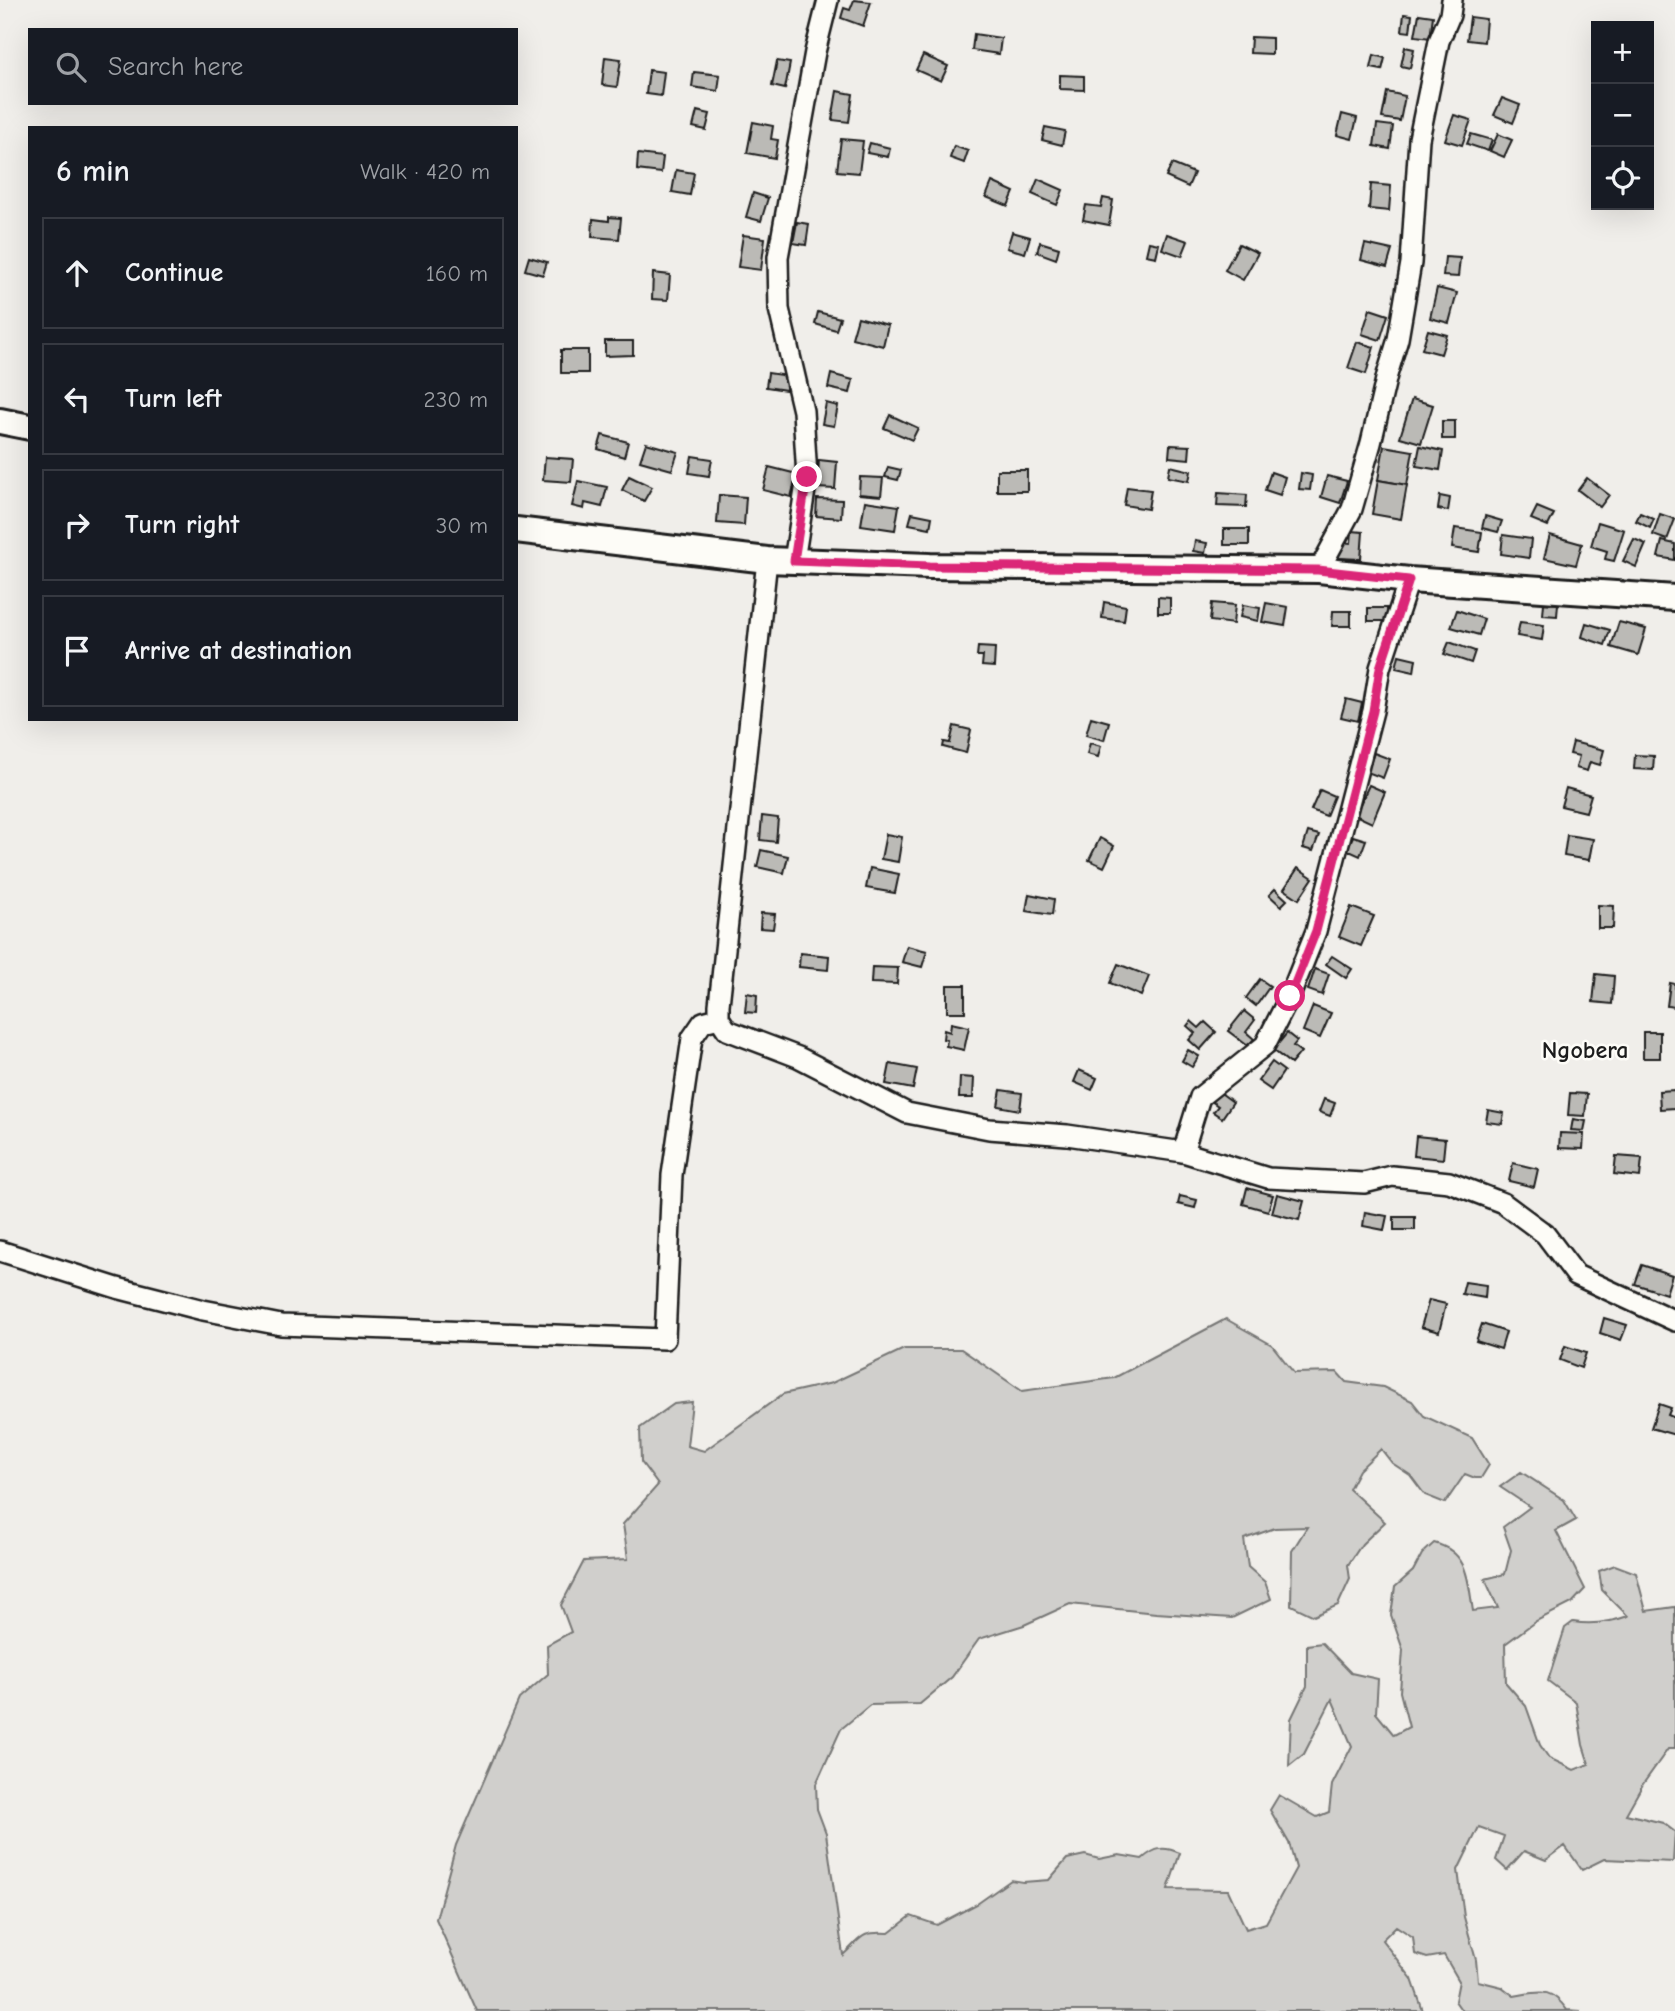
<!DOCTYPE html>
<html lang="en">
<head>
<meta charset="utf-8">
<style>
	body { margin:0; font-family:"Comic Neue",sans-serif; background:#242831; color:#f1f3f6 }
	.controls { position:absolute; right:21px; top:21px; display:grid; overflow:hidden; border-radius:0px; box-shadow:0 7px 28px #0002 }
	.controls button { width:63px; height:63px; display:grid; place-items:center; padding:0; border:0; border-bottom:2px solid #363941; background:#171b24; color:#f1f3f6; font:35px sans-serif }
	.stop { position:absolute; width:21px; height:21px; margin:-16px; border:5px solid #db2777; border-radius:50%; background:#fff }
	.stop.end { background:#db2777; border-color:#fff; box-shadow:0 2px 7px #0008 }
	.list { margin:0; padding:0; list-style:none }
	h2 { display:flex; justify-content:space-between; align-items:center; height:91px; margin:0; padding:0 28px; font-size:30px }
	h2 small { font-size:23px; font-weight:400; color:#9ea1a6 }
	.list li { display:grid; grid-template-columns:46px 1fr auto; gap:21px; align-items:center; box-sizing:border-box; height:112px; margin:0 14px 14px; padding:0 14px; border:2px solid #363941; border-radius:0px }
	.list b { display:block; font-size:26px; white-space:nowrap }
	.list em { font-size:23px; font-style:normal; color:#9ea1a6 }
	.icon { flex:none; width:38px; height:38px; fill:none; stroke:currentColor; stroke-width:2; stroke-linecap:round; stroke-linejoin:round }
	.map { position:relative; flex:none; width:1675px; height:2011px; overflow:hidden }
	.search { position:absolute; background:#171b24; box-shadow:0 7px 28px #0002; left:28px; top:28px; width:490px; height:77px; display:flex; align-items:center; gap:18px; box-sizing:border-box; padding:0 24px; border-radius:0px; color:#9ea1a6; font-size:26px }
	.panel { position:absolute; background:#171b24; box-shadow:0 7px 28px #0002; left:28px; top:126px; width:490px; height:595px; border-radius:0px }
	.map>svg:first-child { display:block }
	.green { fill:#d0cfcc; stroke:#767674; stroke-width:2 }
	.building { fill:#bbbab6; stroke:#1c1c1c; stroke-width:2 }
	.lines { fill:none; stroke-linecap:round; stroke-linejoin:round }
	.minor-casing { stroke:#1c1c1c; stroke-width:24 }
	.major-casing { stroke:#1c1c1c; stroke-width:30 }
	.minor { stroke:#fdfcf7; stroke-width:19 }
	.major { stroke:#fdfcf7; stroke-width:24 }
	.route { stroke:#db2777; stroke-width:9 }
	.labels { text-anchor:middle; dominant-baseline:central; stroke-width:5; stroke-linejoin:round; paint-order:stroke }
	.quarter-label { font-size:24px; font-weight:bold; fill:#1c1c1c; stroke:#fdfcf7 }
</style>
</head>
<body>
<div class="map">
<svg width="1675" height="2011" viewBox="0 0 1675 2011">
	<rect width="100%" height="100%" fill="#f0eeea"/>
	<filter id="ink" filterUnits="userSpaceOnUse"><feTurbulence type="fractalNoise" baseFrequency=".0143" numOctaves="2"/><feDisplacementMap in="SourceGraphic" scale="14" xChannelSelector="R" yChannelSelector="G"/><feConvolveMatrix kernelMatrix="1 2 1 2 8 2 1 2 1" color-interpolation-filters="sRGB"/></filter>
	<g filter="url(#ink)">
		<path class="green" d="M1226 1319 1272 1345 1294 1373 1337 1372 1346 1382 1383 1387 1412 1401 1424 1416 1472 1438 1489 1465 1481 1478H1475L1465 1474 1445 1503 1425 1495 1410 1475 1392 1463 1381 1449 1359 1470 1349 1489 1385 1522 1362 1544 1348 1565 1350 1579 1338 1605 1314 1616 1291 1605 1292 1551 1307 1527 1275 1528 1244 1539 1248 1567 1265 1582 1271 1599 1232 1618 1156 1613 1070 1604 1024 1625 979 1639 952 1677 920 1704 870 1705 841 1729 816 1784 817 1809 826 1833 843 1955C862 1938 859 1931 889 1933L911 1916 937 1925 977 1904 1011 1880 1023 1882 1049 1880 1067 1859 1085 1855 1099 1859 1119 1855 1142 1859C1156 1847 1164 1846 1180 1853L1168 1889 1228 1890 1246 1929 1266 1923 1296 1868 1289 1843 1270 1810 1279 1795 1317 1817 1329 1812 1332 1785 1352 1746 1332 1699 1304 1754 1289 1766 1291 1719 1307 1686V1645L1322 1643 1351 1673 1378 1679 1376 1713 1394 1735 1409 1727 1400 1692 1403 1650 1391 1615 1395 1587 1413 1571 1422 1554 1434 1543C1469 1552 1468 1581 1473 1611L1498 1608 1485 1579 1505 1574 1511 1550 1503 1527 1530 1507 1500 1487 1521 1472 1564 1500 1576 1520 1556 1531 1585 1589 1572 1603 1536 1621 1505 1644 1506 1683 1526 1706 1540 1745 1549 1758 1574 1770 1589 1764 1583 1745 1576 1702 1548 1681 1565 1628 1573 1622C1593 1625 1609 1623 1628 1616L1602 1590 1599 1571 1615 1565 1636 1573 1646 1611 1675 1607V1749H1668L1643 1784 1626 1814 1663 1823 1675 1832 1673 1862 1604 1859 1582 1870 1565 1846 1546 1860 1524 1851 1507 1870 1496 1860 1504 1836 1479 1827 1458 1870 1464 1917 1476 1960 1478 1981 1502 1987 1514 1996C1540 1992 1550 1986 1567 2010L1581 2011H1462L1455 2001 1459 1981 1444 1955 1427 1958 1415 1954 1413 1937 1396 1926 1382 1940 1412 1979 1423 2011H477L436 1919 456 1845 519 1699 548 1674 547 1645 571 1632 561 1605 584 1561 628 1559 623 1524 658 1485 641 1462 640 1428 674 1404 692 1402 687 1446 704 1451 783 1394 832 1383 904 1349H961L1022 1391 1114 1378Z"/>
		<g class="building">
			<path d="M854 0 871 2 863 26 841 18 844 8 850 10Z"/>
			<path d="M1404 14 1412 15 1410 32 1402 31Z"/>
			<path d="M1419 14 1433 16 1430 38 1415 36Z"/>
			<path d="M1470 17 1486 19 1484 42 1467 40Z"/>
			<path d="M974 34 1001 38 999 54 972 50Z"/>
			<path d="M1251 37 1272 38V54L1250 53Z"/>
			<path d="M1405 47 1414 49 1410 68 1401 66Z"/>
			<path d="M923 55 948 66 941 81 916 70Z"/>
			<path d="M1374 55 1385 58 1382 70 1371 68Z"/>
			<path d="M605 57 621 59 617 87 602 85Z"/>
			<path d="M777 61 790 63 785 89 772 86Z"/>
			<path d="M649 70 664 72 661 96 646 94Z"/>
			<path d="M694 72 720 75 718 91 692 87Z"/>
			<path d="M1060 75 1084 76V90L1060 89Z"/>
			<path d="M837 91 853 94 849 122 832 120Z"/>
			<path d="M1387 92 1405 96 1400 121 1382 118Z"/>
			<path d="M1502 98 1520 105 1513 123 1494 115Z"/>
			<path d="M697 111 710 114 706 130 693 127Z"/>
			<path d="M1342 114 1357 118 1352 139 1337 135Z"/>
			<path d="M1454 115 1471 120 1462 145 1445 140Z"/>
			<path d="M753 122 773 126 771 139 778 140 775 158 747 153Z"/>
			<path d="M1377 124 1393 126 1390 149 1374 146Z"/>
			<path d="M1045 127 1065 131 1062 145 1042 140Z"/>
			<path d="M1471 134 1492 140 1488 151 1467 144Z"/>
			<path d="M1498 134 1512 140 1504 157 1490 151Z"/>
			<path d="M841 139 863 141 859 173 837 171Z"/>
			<path d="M870 143 890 148 888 157 867 153Z"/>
			<path d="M954 146 968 151 964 163 950 158Z"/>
			<path d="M638 154 663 157 661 173 637 170Z"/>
			<path d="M1172 164 1194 173 1188 187 1166 177Z"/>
			<path d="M676 170 694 173 690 195 672 192Z"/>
			<path d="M1038 179 1063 190 1057 205 1032 194Z"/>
			<path d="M992 182 1014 192 1008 206 986 197Z"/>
			<path d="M1371 184 1391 186 1389 211 1369 209Z"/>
			<path d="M753 193 768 198 761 221 746 217Z"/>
			<path d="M1103 198 1113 200 1109 225 1083 220 1086 205 1101 207Z"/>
			<path d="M609 217 621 218 619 239 592 237 593 219 609 221Z"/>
			<path d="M797 222 809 224 806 245 793 243Z"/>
			<path d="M1012 232 1030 237 1025 253 1007 248Z"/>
			<path d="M1167 234 1188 241 1182 256 1162 249Z"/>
			<path d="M743 235 765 238 761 270 738 267Z"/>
			<path d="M1040 242 1059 248 1056 259 1037 252Z"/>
			<path d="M1149 242 1159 244 1156 257 1146 255Z"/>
			<path d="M1239 244 1258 253 1243 280 1225 270Z"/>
			<path d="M1365 244 1392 250 1387 267 1361 260Z"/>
			<path d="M529 257 547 262 543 275 525 270Z"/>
			<path d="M1445 257 1460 258 1458 277 1443 276Z"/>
			<path d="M653 273 670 275 668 300 652 299Z"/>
			<path d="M1437 288 1457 293 1449 323 1430 318Z"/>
			<path d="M1370 309 1388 315 1380 340 1362 334Z"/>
			<path d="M818 312 840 318 836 330 815 324Z"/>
			<path d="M858 317 888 325 883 346 852 338Z"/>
			<path d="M1428 330 1447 335 1441 354 1422 349Z"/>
			<path d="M605 341H633V355L605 356Z"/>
			<path d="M1357 342 1374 347 1366 374 1348 368Z"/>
			<rect x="561" y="350" width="27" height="23"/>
			<path d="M768 373 788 376 786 390 766 387Z"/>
			<path d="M831 374 853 380 850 393 828 388Z"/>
			<path d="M1412 399 1433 405 1421 443 1400 437Z"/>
			<path d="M826 403 838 406 834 426 822 424Z"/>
			<path d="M890 415 918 428 912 440 884 428Z"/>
			<rect x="1442" y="421" width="13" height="18"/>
			<path d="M602 435 628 442 624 457 598 449Z"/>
			<path d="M646 443 678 452 672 470 640 461Z"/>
			<path d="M1170 445 1190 446 1189 459 1169 457Z"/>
			<path d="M1384 446 1413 451 1407 485 1378 480Z"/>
			<path d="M1420 446 1443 451 1440 470 1416 466Z"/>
			<path d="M692 456 712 459 709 476 689 473Z"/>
			<path d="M545 457 573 459 571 482 543 480Z"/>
			<path d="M819 460 837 462 835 489 817 488Z"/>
			<path d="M1170 466 1191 471 1189 481 1168 477Z"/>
			<path d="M769 467 797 474 791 497 763 490Z"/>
			<path d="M888 467 901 470 898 480 885 477Z"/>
			<rect x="997" y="470" width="30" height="21"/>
			<path d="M1271 472 1285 477 1280 495 1265 490Z"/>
			<path d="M1301 473 1312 475 1310 490 1299 489Z"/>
			<path d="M629 476 652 487 644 501 622 490Z"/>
			<path d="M1327 476 1347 481 1340 503 1321 497Z"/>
			<path d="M860 477 883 478 881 496 859 494Z"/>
			<path d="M1587 478 1609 495 1600 507 1578 490Z"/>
			<path d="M1378 480 1407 485 1401 519 1372 514Z"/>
			<path d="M578 481 607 487 602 507 585 503 584 509 572 506Z"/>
			<path d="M1127 487 1151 490 1148 509 1124 505Z"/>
			<path d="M1218 493 1247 495 1246 507 1217 506Z"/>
			<path d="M719 495 746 497 744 525 717 523Z"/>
			<path d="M1440 496 1450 498 1448 511 1438 509Z"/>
			<path d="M817 499 842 500 841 518 816 516Z"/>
			<path d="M865 501 899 506 895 530 861 525Z"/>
			<path d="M1537 507 1554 514 1548 526 1531 519Z"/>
			<path d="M912 513 932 517 930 528 909 524Z"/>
			<path d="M1640 513 1654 519 1650 528 1636 521Z"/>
			<path d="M1660 514 1675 519 1667 540 1653 535Z"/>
			<path d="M1485 516 1502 521 1498 532 1482 528Z"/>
			<path d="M1598 522 1624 530 1614 561 1605 559 1607 551 1591 546Z"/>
			<path d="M1455 528 1482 532 1479 552 1452 548Z"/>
			<rect x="1224" y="529" width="25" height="16"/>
			<path d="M1352 531 1363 532 1361 559 1337 558 1339 542 1351 543Z"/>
			<path d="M1503 535 1531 539 1529 558 1501 554Z"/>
			<path d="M1550 535 1582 544 1576 565 1544 558Z"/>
			<path d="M1634 539 1646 544 1636 567 1623 561Z"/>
			<path d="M1195 541 1207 543 1205 553 1193 551Z"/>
			<path d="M1662 541 1675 544V560L1658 557Z"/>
			<path d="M1158 597 1170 598V613H1158Z"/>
			<path d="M1104 602 1126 606 1124 621 1102 618Z"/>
			<path d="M1212 603 1235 605 1233 624 1210 621Z"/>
			<path d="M1266 603 1288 607 1285 626 1262 622Z"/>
			<path d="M1544 603 1558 604 1557 616 1543 615Z"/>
			<path d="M1243 605 1260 608 1258 621 1240 617Z"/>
			<rect x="1368" y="608" width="19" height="13"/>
			<path d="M1457 610 1484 619 1479 635 1451 627Z"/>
			<path d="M1333 611H1351V626H1332Z"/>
			<path d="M1520 622 1544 625 1542 640 1517 636Z"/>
			<path d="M1619 622 1646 629 1638 655 1611 647Z"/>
			<path d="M1586 623 1610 630 1605 645 1582 637Z"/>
			<path d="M1449 642 1475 651 1471 663 1444 654Z"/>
			<path d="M978 647 995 648 994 667 982 666 983 656H977Z"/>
			<path d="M1399 655 1416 659 1414 672 1396 668Z"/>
			<path d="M1346 699 1362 703 1358 721 1341 717Z"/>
			<path d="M1091 717 1109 722 1104 740 1086 735Z"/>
			<path d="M954 726 971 730 966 753 943 747 944 742 950 743Z"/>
			<path d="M1573 742 1604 750 1600 765 1590 762 1587 771 1576 768 1579 756 1570 754Z"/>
			<path d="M1090 743 1101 746 1098 757 1087 754Z"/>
			<path d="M1374 753 1390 759 1383 778 1367 772Z"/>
			<path d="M1635 755 1654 756 1653 770 1634 769Z"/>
			<path d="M1369 785 1385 792 1372 823 1355 815Z"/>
			<path d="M1566 788 1591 795 1586 812 1561 806Z"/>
			<path d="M1320 790 1334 796 1326 816 1311 810Z"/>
			<path d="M762 816 778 818 776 842 760 840Z"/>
			<path d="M1308 832 1319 835 1313 851 1303 848Z"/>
			<path d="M886 834 902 837 898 862 881 859Z"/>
			<path d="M1567 835 1593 839 1589 860 1564 856Z"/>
			<path d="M1353 836 1366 840 1360 856 1347 850Z"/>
			<path d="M1100 838 1114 846 1104 867 1089 860Z"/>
			<path d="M761 850 788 856 784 873 757 867Z"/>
			<path d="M870 868 899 874 895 893 866 888Z"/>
			<path d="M1298 868 1313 878 1299 899 1284 889Z"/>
			<path d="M1275 889 1287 900 1281 906 1269 895Z"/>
			<path d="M1029 894 1054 899 1052 915 1026 911Z"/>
			<path d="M1598 905 1614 906 1613 928H1598Z"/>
			<path d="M1351 907 1374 916 1361 946 1339 937Z"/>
			<path d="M761 913 775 914 773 929 760 928Z"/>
			<path d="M907 946 927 951 922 967 902 962Z"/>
			<path d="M800 953 829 956 828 970 799 967Z"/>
			<path d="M1332 956 1352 969 1346 978 1326 964Z"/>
			<path d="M1118 964 1149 976 1141 996 1110 983Z"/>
			<path d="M872 967 898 968 897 984 871 983Z"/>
			<path d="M1315 969 1329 974 1322 995 1308 990Z"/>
			<path d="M1596 974 1614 976 1612 1004 1593 1002Z"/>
			<path d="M1260 979 1270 986 1256 1006 1246 998Z"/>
			<path d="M1670 983 1675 984V1007L1667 1006Z"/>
			<rect x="947" y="985" width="18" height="27"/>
			<path d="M747 993 757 995 756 1013 745 1012Z"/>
			<path d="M1313 1006 1331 1013 1320 1038 1303 1031Z"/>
			<path d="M1244 1011 1255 1020 1246 1032 1254 1039 1248 1046 1228 1031Z"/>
			<path d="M1191 1021 1199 1028 1205 1022 1216 1032 1200 1050 1189 1040 1195 1033 1187 1026Z"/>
			<path d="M951 1023 969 1027 964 1050 946 1046 947 1040 943 1039 944 1030 950 1032Z"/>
			<rect x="1643" y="1032" width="17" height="26"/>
			<path d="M1287 1033 1297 1041 1293 1046 1301 1052 1291 1064 1273 1050Z"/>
			<path d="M1188 1050 1199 1056 1192 1067 1182 1061Z"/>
			<path d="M1272 1062 1284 1071 1271 1090 1258 1081Z"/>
			<path d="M890 1064 917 1069 913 1089 886 1084Z"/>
			<path d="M1079 1070 1097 1078 1092 1090 1074 1082Z"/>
			<path d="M960 1077 974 1078 973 1098H959Z"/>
			<path d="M1001 1090 1022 1093 1020 1110 998 1106Z"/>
			<path d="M1675 1090V1108L1660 1109 1659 1091Z"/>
			<path d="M1218 1091 1233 1102 1222 1118 1213 1112 1218 1106 1211 1101Z"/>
			<path d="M1570 1093 1587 1094 1585 1116 1568 1115Z"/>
			<path d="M1324 1099 1335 1103 1330 1116 1319 1112Z"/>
			<path d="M1488 1110 1504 1113 1502 1124 1486 1122Z"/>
			<path d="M1573 1119 1586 1121 1584 1131 1571 1130Z"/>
			<path d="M1560 1133 1584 1134 1583 1149 1559 1148Z"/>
			<path d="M1416 1136 1445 1139 1443 1159 1414 1156Z"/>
			<path d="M1616 1156 1642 1158 1640 1177 1614 1174Z"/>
			<path d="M1513 1163 1538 1169 1534 1187 1509 1181Z"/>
			<path d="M1247 1188 1273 1195 1268 1211 1243 1204Z"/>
			<path d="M1277 1194 1304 1201 1299 1220 1272 1213Z"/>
			<path d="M1180 1196 1197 1200 1195 1208 1178 1204Z"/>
			<path d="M1365 1212 1387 1216 1384 1230 1363 1226Z"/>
			<rect x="1394" y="1217" width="21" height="13"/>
			<path d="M1642 1265 1672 1275 1666 1294 1635 1284Z"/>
			<path d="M1465 1282 1486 1285 1485 1298 1462 1294Z"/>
			<path d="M1429 1300 1446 1304 1439 1332 1421 1327Z"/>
			<path d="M1604 1318 1627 1325 1621 1340 1600 1333Z"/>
			<path d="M1482 1324 1506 1332 1501 1349 1476 1341Z"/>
			<path d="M1565 1346 1586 1353 1581 1368 1560 1360Z"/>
			<path d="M1659 1404 1671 1408 1668 1415 1675 1418V1435L1651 1428Z"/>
		</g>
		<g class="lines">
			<g class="minor-casing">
				<g id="minor">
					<path d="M767 560 719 1005V1018L727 1030 798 1057 907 1113 989 1129 1067 1135 1183 1152 1268 1178 1364 1183 1392 1176 1449 1182 1503 1203 1545 1234 1576 1275 1675 1321"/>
					<path d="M794 561 807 477 803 411 779 309 778 257 815 52 828 0"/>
					<path d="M1319 570 1352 509 1371 443 1387 375 1398 339 1411 263 1419 139 1439 41 1450 15 1452 0"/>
					<path d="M1183 1152 1200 1097 1265 1045 1290 996 1316 931 1373 711 1380 668 1409 580"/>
					<path d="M0 1251 117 1288 203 1310 281 1325 665 1339 672 1175 692 1038 703 1022 719 1018"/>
				</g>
			</g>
			<g class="major-casing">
				<g id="major">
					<path d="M0 421 30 427"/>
					<path d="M516 530 767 560 930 566 1319 570 1409 580 1675 598"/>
				</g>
			</g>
			<use href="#minor" class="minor"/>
			<use href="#major" class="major"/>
		</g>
	</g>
	<g class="lines" filter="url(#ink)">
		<path class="route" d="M807 477 794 561 930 566 1318 570 1409 580 1380 668 1373 711 1316 931 1290 996"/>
	</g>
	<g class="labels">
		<g class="quarter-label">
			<text x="1585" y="1050">Ngobera</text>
		</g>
	</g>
</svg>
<div class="controls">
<button>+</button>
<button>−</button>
<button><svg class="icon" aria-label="locate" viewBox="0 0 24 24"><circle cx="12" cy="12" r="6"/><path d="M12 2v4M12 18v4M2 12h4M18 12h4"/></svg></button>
</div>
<div class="stop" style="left:1290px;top:996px"></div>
<div class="stop end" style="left:807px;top:477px"></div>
<div class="search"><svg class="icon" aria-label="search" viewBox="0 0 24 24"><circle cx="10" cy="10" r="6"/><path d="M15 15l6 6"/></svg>Search here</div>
<section class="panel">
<h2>6 min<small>Walk · 420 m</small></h2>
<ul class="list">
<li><svg class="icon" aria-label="ahead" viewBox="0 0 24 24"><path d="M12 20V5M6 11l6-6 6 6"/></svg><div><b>Continue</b></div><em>160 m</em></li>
<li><svg class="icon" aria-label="left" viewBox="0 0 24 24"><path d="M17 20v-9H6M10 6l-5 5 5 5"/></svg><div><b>Turn left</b></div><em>230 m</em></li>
<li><svg class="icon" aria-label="right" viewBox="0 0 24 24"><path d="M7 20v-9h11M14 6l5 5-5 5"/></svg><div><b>Turn right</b></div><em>30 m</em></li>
<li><svg class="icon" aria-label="arrive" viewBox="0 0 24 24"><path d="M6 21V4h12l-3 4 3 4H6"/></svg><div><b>Arrive at destination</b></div></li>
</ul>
</section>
</div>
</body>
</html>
